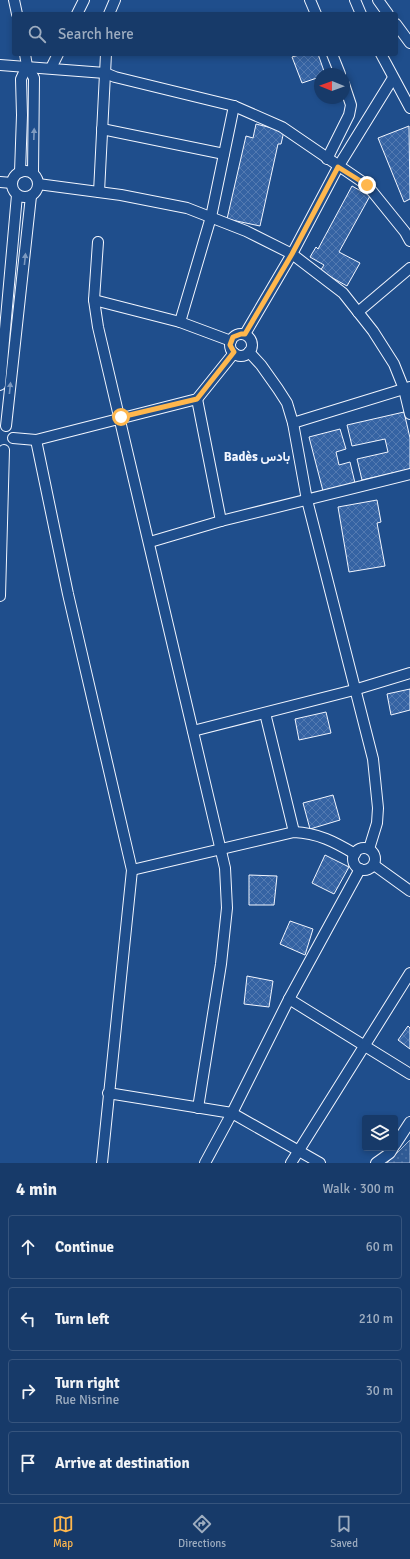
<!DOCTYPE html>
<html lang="en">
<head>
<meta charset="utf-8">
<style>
	body { margin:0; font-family:Signika,Vazirmatn,sans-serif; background:#244571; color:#f1f3f6 }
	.controls { position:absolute; right:12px; bottom:12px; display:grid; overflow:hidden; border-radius:4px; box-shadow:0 2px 6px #0003 }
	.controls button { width:36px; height:36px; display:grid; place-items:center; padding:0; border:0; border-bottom:1px solid #36547d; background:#173a69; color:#f1f3f6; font:20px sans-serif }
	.compass { position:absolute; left:314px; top:68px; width:36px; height:36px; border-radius:50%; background:#173a69; box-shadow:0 2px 6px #0003; rotate:271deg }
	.stop { position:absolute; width:12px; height:12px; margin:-9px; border:3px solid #ffb74d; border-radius:50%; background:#fff }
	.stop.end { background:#ffb74d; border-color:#fff; box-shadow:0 1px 4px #0008 }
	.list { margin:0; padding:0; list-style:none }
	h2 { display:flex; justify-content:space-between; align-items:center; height:52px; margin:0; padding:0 16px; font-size:17px }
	h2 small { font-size:13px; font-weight:400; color:#9eadc0 }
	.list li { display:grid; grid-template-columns:26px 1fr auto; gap:12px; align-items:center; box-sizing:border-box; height:64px; margin:0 8px 8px; padding:0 8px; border:1px solid #36547d; border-radius:4px }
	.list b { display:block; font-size:15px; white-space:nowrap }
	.list p { margin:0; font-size:13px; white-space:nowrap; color:#9eadc0 }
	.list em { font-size:13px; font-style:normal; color:#9eadc0 }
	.icon { flex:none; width:22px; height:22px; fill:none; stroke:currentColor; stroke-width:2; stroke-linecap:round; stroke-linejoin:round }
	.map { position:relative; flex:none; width:410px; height:1163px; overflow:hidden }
	.search { position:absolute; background:#173a69; box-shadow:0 2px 6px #0003; left:12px; right:12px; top:12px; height:44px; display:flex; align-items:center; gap:10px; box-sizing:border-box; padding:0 14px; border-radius:4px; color:#9eadc0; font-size:15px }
	.sheet { height:340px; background:#173a69 }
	nav { display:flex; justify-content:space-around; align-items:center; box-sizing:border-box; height:56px; border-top:1px solid #36547d; background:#173a69; font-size:11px; color:#9eadc0 }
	nav a { display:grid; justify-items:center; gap:2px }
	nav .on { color:#ffb74d }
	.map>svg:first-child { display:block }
	.grass { fill:url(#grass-dots); stroke:#a8bbd7 }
	.building { fill:url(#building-cross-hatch); stroke:#f2f6ff }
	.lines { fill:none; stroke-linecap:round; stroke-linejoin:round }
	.minor-casing { stroke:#f2f6ff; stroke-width:12 }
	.minor { stroke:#1f4e8c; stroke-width:10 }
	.oneway { fill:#7e9ac0 }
	.route { stroke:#ffb74d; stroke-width:5 }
	.labels { text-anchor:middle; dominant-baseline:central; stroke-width:3; stroke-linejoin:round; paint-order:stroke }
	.neighbourhood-label { font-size:13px; font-weight:bold; fill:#f2f6ff; stroke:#1f4e8c }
</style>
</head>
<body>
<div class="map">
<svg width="410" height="1163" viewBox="0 0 410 1163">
	<defs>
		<pattern id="grass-dots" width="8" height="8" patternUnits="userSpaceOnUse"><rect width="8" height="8" fill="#305b95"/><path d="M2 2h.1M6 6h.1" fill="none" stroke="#4e73a5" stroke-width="1.8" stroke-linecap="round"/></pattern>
		<pattern id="building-cross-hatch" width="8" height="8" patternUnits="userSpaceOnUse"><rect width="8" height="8" fill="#3563a3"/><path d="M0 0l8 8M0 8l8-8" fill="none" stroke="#537ab1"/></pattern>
	</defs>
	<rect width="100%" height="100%" fill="#1f4e8c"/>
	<path class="grass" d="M410 1140V1163H387Z"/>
	<g class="building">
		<path d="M302 54H318L325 74H320V77L302 83 292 57Z"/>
		<path d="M256 124 284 131 281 144H278L260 226 227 219 246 136 253 138Z"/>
		<path d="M409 126 410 199 404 202 378 138Z"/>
		<path d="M352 186 370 196 339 252 360 263 347 286 320 271 324 265 310 257 316 247 318 249Z"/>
		<path d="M404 412 410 438V469L362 480 357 459 388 452 385 439 352 446 347 425Z"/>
		<path d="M340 429 346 449 336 452 339 465 350 462 355 483 323 491 309 437Z"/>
		<path d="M377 500 381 522 377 523 385 566 349 572 338 507Z"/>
		<path d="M410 689V710L391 715 387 694Z"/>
		<path d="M326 712 331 733 299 740 295 719Z"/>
		<path d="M333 795 340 820 310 829 303 803Z"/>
		<path d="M325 855 349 867 334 894 312 883Z"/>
		<path d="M249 875 277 876 274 905H249Z"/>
		<path d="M290 921 313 929 305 955 280 944Z"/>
		<path d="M247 976 273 981 269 1007 244 1004Z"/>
		<path d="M408 1026 410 1028V1049L398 1040Z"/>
	</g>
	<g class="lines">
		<g class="minor-casing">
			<g id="minor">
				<path d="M14 0 17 14"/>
				<path d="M310 0 316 14"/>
				<path d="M355 0 361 14"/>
				<path d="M378 0 388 14"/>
				<path d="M77 14 84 0"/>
				<path d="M109 14 115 0"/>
				<path d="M396 24 410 43"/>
				<path d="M25 54 27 66 34 78 33 173"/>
				<path d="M332 54 340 74"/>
				<path d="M381 54 410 108"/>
				<path d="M0 65 105 73 115 77 234 106 282 127 367 185 405 232 410 241"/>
				<path d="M51 68 58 54"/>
				<path d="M102 129 224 154"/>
				<path d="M327 159 349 115 351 105 344 84"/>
				<circle cx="25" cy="184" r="13"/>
				<path d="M20 172 22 115 21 79 27 66"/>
				<path d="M0 182 12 183"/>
				<path d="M38 184 121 195 187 208 246 231 292 254 343 293 373 331 394 364 404 389 410 414"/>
				<path d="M99 192 106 54"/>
				<path d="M98 242 94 300 98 327 225 868 227 908 221 964 198 1108"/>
				<path d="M94 300 180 322 231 341"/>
				<path d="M358 312 410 268"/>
				<path d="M180 322 211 217 234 106"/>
				<path d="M245 334 292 254 338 167 393 78"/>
				<circle cx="241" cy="345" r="11"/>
				<path d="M249 352 261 365 278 389 287 403 293 423 307 500 373 759 378 808 377 823 369 849"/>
				<path d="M0 385 17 195"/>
				<path d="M197 399 221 521"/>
				<path d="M293 423 410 387"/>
				<path d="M6 426 31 196"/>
				<path d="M13 438 36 440 197 399 234 353"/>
				<path d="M36 440 68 594 132 870 102 1163"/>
				<path d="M150 542 221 521 410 474"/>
				<path d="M0 596 4 450"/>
				<path d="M265 713 294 832"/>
				<path d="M193 731 354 690 410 673"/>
				<circle cx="364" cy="859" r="11"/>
				<path d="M374 865 410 891"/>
				<path d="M132 870 294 832C318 833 335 842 355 854"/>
				<path d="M289 999 410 1074"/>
				<path d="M108 1093 232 1113 320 1163"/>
				<path d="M395 1145 410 1122"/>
				<path d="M205 1163 232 1113 289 999 360 869"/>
				<path d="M291 1163 410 973"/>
				<path d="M376 1163 390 1153 393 1148"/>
			</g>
		</g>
		<use href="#minor" class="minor"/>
	</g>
	<defs><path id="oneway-solid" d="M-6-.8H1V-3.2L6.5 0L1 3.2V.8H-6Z"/></defs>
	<g class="oneway">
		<use href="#oneway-solid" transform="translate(34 134) rotate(-88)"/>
		<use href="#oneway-solid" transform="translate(25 259) rotate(-84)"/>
		<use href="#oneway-solid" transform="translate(10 388) rotate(-84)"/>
	</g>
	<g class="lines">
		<path class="route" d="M121 417 197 399 234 352 230 345 233 337 241 334H245L292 254 338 167 367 185"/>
	</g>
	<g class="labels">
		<g class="neighbourhood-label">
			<text x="257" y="457">Badès بادس</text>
		</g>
	</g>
</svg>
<div class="controls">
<button><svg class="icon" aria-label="layers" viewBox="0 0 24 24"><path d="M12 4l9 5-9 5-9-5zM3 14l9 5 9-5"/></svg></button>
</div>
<svg class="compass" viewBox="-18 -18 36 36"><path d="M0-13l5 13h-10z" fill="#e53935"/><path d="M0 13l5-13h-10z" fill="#9eadc0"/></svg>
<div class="stop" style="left:121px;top:417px"></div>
<div class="stop end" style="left:367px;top:185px"></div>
<div class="search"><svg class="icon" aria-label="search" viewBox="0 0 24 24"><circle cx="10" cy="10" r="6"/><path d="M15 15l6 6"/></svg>Search here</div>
</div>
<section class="sheet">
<h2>4 min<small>Walk · 300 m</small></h2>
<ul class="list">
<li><svg class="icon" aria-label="ahead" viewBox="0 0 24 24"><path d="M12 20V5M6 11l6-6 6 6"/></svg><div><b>Continue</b></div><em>60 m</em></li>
<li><svg class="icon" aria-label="left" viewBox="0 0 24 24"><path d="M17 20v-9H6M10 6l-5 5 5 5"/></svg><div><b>Turn left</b></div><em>210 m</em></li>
<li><svg class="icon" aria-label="right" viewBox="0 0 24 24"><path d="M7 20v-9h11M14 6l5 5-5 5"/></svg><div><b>Turn right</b><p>Rue Nisrine</p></div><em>30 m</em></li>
<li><svg class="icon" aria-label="arrive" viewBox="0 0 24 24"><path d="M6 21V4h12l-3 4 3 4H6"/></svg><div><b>Arrive at destination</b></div></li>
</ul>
</section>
<nav>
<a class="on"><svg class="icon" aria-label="map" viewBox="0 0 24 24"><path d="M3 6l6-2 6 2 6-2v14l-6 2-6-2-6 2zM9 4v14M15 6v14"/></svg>Map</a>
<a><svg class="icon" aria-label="directions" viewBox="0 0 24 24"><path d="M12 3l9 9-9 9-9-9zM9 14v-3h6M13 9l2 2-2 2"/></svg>Directions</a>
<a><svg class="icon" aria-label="saved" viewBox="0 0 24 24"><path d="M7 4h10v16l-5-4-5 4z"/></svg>Saved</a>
</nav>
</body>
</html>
